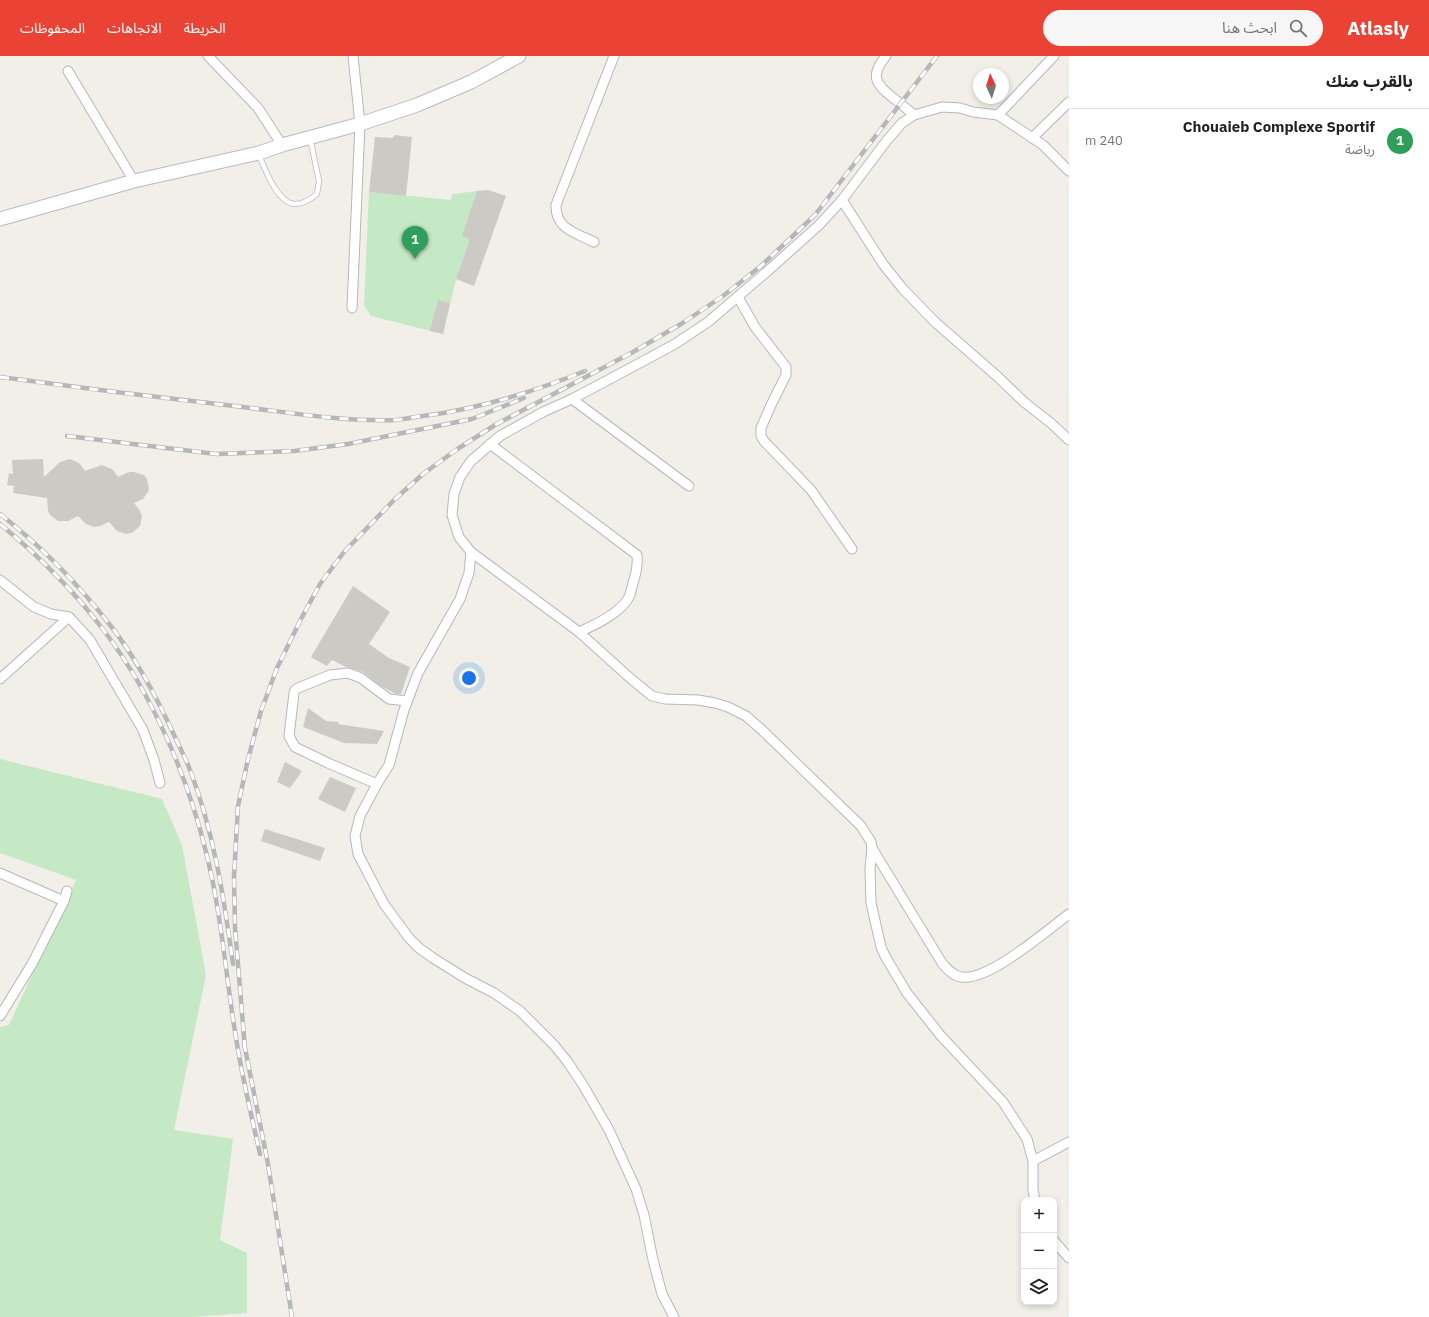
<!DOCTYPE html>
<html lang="ar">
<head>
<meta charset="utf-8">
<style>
	body { margin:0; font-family:"IBM Plex Sans","Noto Sans Arabic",sans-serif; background:#f6f6f6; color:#222; direction:rtl }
	.controls { position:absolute; right:12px; bottom:12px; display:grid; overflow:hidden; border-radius:8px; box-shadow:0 2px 6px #0003 }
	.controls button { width:36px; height:36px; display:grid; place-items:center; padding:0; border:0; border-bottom:1px solid #e0e0e0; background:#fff; color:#222; font:20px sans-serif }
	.compass { position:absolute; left:973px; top:12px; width:36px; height:36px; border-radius:50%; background:#fff; box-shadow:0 2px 6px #0003; rotate:356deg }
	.you { position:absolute; left:469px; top:622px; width:14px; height:14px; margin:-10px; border:3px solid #fff; border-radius:50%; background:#1a73e8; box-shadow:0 0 0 6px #1a73e833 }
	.badge { display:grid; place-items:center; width:26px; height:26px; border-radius:50%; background:#ea4335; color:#fff; font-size:13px; font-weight:700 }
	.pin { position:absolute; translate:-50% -33px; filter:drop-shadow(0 1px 2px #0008) }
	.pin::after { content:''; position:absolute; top:21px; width:14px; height:12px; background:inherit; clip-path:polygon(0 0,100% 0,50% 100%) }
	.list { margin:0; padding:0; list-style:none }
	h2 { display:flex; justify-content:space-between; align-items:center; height:52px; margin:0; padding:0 16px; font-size:17px }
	h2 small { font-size:13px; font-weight:400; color:#767676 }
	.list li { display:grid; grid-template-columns:26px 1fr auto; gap:12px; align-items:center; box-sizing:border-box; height:64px; padding:0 16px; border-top:1px solid #e0e0e0 }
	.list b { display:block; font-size:15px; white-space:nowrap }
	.list p { margin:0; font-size:13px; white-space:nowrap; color:#767676 }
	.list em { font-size:13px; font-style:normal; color:#767676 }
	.icon { flex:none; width:22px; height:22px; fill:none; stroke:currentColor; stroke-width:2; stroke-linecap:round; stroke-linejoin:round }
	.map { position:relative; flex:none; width:1069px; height:1261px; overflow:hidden; direction:ltr }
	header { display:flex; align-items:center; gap:24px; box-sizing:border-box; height:56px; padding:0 20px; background:#ea4335; color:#fff }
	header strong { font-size:19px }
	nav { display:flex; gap:22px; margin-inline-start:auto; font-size:14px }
	.search { width:280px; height:36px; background:#f6f6f6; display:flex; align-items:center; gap:10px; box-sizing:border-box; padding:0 14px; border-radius:22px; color:#767676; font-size:15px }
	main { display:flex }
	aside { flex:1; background:#fff }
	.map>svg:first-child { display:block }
	.green { fill:#c5e8c5 }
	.building { fill:#cccac5 }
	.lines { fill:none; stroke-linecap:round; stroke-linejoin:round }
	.service-casing { stroke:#b5b8bc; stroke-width:6 }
	.minor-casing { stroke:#b5b8bc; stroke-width:11 }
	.secondary-casing { stroke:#b6babf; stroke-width:15 }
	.service { stroke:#fff; stroke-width:4.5 }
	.minor { stroke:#fff; stroke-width:9 }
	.secondary { stroke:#fff; stroke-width:13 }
	.rail-casing { stroke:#b6b7b8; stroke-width:4.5 }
	.rail { stroke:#fff; stroke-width:3; stroke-dasharray:9; stroke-linecap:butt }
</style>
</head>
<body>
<header>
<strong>Atlasly</strong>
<div class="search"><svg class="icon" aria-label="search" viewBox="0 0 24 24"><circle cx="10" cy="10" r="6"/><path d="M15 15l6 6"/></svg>ابحث هنا</div>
<nav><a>الخريطة</a><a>الاتجاهات</a><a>المحفوظات</a></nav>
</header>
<main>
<aside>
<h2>بالقرب منك<small></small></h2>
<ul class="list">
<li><span class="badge" style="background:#2e9e5b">1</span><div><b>Chouaieb Complexe Sportif</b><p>رياضة</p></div><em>240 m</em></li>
</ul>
</aside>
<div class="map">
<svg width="1069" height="1261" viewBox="0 0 1069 1261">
	<rect width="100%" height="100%" fill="#f1efe8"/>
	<g class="green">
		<path d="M488 134 456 223 443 278 371 260 364 249 369 136 451 144 452 138Z"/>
		<path d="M0 703 162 743 182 789 206 919 174 1074 233 1083 220 1184 247 1197V1257L192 1261H0V971L9 969 76 824 0 797Z"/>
	</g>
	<g class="building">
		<path d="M395 79 412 81 406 140 369 136 375 81 392 82Z"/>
		<path d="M488 134 506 140 474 230 456 223 470 183 462 180 477 135Z"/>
		<path d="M438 244 450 247 443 278 430 275Z"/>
		<path d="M43 403 44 421 60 406 70 403 79 407 85 415 102 409 112 413 118 421 129 416H134L144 419 147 423 149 434 143 443 134 447 140 455 142 460 140 470 132 477 126 478 117 475 109 466 100 470 94 471 86 468 78 460 68 465H58L50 459 48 455 47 442 13 437 14 430 7 429 9 417 13 418 12 404Z"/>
		<path d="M353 530 390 556 369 588 389 602 410 611 401 638H396L381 630 363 616 346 611 332 604 327 610 311 601Z"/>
		<path d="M308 652 326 665 339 666 338 668 384 675 377 688 344 687 303 671Z"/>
		<path d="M285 706 302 715 290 732 277 726Z"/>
		<path d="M330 721 356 732 345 756 318 743Z"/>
		<path d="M265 773 325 792 320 805 261 785Z"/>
	</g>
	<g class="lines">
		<g class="service-casing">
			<path id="service" d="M259 99C265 113 277 147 295 148 303 148 311 143 317 138L319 125 310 82"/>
		</g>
		<g class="minor-casing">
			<g id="minor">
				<path d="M208 0 258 52 282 89"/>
				<path d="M886 0C870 19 875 28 892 41 900 47 907 53 914 59"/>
				<path d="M68 15 134 125"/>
				<path d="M998 59 1054 0"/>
				<path d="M1032 82 1069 46"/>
				<path d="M842 144 883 208 903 233 935 266 998 321 1024 346 1052 368 1069 384"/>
				<path d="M594 186C576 177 555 173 556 149L614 0"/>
				<path d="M738 241 755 271 786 311V319L772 347 761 372V380L764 385 811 434 852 493"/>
				<path d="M352 252 360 68 353 0"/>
				<path d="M572 343 689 430"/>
				<path d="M490 388 637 499C638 509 636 518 633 527 632 531 631 535 630 539 623 556 595 569 579 576"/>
				<path d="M471 496 469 517 460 543 418 617 404 654 389 709 377 728 360 760 355 780 358 798 384 848 409 882 419 892 433 902 465 922 494 937 520 955 554 989 567 1005 583 1029 609 1074 636 1133 644 1159 653 1204 662 1238 674 1261"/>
				<path d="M0 524 34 551 51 558 69 561 90 584 143 674 154 704 160 727"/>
				<path d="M0 623 69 561"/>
				<path d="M377 728 328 707 295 691 289 680 294 637 295 634 298 632 330 619 348 617 361 622 389 643 407 645"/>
				<path d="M872 792 942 907C947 913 953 920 962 921 989 925 1046 875 1069 858"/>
				<path d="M0 817 64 845"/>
				<path d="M0 960 32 908 64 845 67 835"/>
				<path d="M1033 1105 1069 1086"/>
				<path d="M1035 1144 1033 1134V1105L1027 1083 1003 1046 941 980 907 937 885 900 881 891 871 847 870 813 872 792 871 786 861 770 762 674 746 660 728 651 715 647 698 644 665 643 652 640 630 622 579 576 471 496 459 481 452 459 454 438 460 421 471 405 500 380 543 356 572 343 608 324 675 288 708 266 770 213 819 169 842 144 888 83 902 67 914 59 942 51 960 52 973 56 998 59 1043 89 1069 115"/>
				<path d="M1054 1185 1069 1202"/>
			</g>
		</g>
		<g class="secondary-casing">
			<path id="secondary" d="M0 163 134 125 259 97 282 89 360 68 417 49 471 26 519 0"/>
		</g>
		<use href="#service" class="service"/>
		<use href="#minor" class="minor"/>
		<use href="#secondary" class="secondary"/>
		<g class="rail-casing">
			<g id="rail">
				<path d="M0 321C81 332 162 342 243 351 293 357 345 366 396 364 405 363 414 361 423 360 479 353 533 336 585 315"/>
				<path d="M67 380 216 398 294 395 348 388 472 363 524 342"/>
				<path d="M0 458C41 490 78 528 110 569 137 603 157 642 175 681 180 692 186 703 190 714 214 776 224 843 233 908"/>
				<path d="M0 468C39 500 75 536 105 576 153 640 187 719 206 796 222 859 226 924 237 988 243 1025 252 1062 260 1098"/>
				<path d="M244 987 268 1108 292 1261"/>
				<path d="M245 993 235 872 234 821 238 750 248 703 261 655 277 612 301 563 320 528 344 496 394 444 423 418 456 394 495 369 633 296 681 268 723 240 761 210 815 159 937 0"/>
			</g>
		</g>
		<use href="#rail" class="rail"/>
	</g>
</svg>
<div class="controls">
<button>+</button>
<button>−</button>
<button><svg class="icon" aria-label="layers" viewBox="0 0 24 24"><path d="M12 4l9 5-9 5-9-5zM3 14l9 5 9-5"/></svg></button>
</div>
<svg class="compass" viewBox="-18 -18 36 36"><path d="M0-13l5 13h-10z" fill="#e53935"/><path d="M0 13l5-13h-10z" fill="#767676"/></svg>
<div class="you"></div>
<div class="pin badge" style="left:415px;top:203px;background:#2e9e5b">1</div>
</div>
</main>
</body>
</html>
